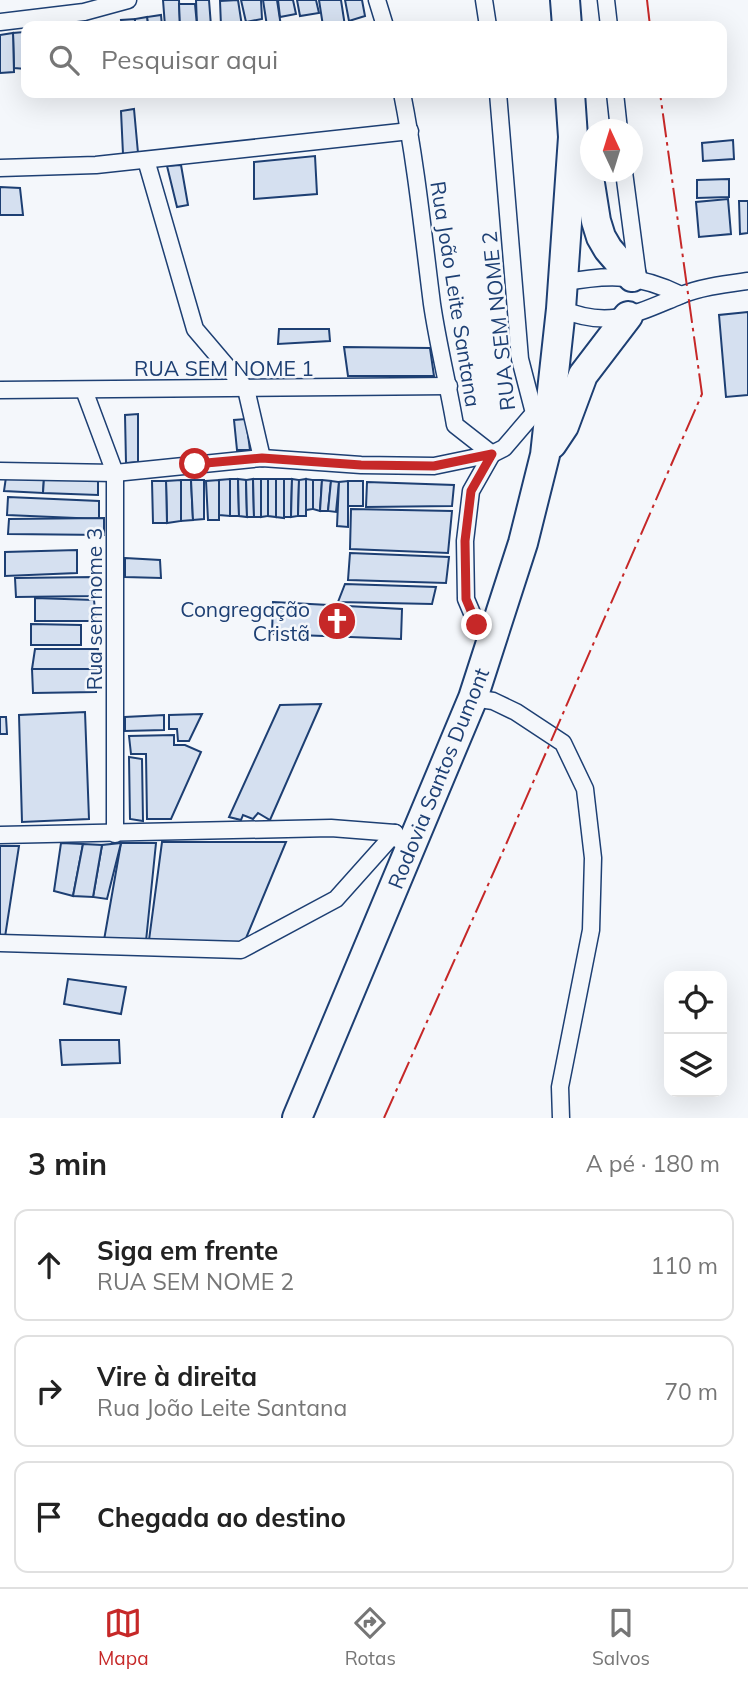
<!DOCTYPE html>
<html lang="pt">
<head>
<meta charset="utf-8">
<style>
	body { margin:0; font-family:Mulish,sans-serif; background:#f6f6f6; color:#222 }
	.controls { position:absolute; right:21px; bottom:21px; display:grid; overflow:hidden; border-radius:14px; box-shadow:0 7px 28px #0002 }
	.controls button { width:63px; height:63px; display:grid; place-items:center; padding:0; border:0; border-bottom:2px solid #e0e0e0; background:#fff; color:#222; font:35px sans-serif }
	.compass { position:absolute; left:580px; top:119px; width:63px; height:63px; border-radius:50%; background:#fff; box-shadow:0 7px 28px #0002; rotate:356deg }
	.stop { position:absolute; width:21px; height:21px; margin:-16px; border:5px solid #c62828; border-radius:50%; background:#fff }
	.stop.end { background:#c62828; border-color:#fff; box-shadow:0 2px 7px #0008 }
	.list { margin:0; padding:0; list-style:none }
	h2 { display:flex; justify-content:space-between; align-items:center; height:91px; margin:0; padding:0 28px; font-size:30px }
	h2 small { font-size:23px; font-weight:400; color:#767676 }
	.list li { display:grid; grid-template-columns:46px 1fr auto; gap:21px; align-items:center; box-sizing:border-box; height:112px; margin:0 14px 14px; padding:0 14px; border:2px solid #e0e0e0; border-radius:14px }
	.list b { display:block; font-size:26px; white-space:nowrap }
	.list p { margin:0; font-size:23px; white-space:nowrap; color:#767676 }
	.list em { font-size:23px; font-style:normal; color:#767676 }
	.icon { flex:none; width:38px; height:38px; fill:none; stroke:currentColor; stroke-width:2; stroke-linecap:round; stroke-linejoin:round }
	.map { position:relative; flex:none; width:748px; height:1118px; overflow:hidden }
	.search { position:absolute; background:#fff; box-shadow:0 7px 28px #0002; left:21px; right:21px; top:21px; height:77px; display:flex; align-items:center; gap:18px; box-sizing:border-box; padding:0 24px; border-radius:14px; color:#767676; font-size:26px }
	.sheet { height:469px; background:#fff }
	nav { display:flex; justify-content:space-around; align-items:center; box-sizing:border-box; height:98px; border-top:2px solid #e0e0e0; background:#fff; font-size:19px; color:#767676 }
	nav a { display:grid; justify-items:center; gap:4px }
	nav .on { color:#c62828 }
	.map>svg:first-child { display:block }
	.building { fill:#d5e0f0; stroke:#1d3f73; stroke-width:2 }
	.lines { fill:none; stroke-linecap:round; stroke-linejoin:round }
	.minor-casing { stroke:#1d3f73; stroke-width:19 }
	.trunk-casing { stroke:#1d3f73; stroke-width:32 }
	.minor { stroke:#f4f7fb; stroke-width:16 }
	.trunk { stroke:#f4f7fb; stroke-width:28 }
	.power { stroke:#c62828; stroke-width:2; stroke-dasharray:24 5 3.5 5; stroke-linecap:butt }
	.route { stroke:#c62828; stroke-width:9 }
	.labels { text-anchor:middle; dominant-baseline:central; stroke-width:5; stroke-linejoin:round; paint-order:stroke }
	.street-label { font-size:21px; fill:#1d3f73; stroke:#f4f7fb }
	.poi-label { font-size:21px; fill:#1d3f73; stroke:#f4f7fb; text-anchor:end }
</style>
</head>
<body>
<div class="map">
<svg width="748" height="1118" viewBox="0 0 748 1118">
	<rect width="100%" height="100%" fill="#f4f7fb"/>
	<g class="building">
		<path d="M163 0H179L180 26H165Z"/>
		<path d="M196 0H209L211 26H197Z"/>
		<path d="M238 0 242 26H221L220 1Z"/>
		<path d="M241 0H261L262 19 246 22Z"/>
		<path d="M263 0H277L281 26H267Z"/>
		<path d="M278 0H293L296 14 280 17Z"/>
		<path d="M297 0H316L319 13 300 16Z"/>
		<path d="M319 0H341L345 26H323Z"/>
		<path d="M345 0H362L365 16 349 21Z"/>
		<path d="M179 4H195L197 26H180Z"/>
		<path d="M161 15 162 26H148L147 17Z"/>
		<path d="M147 17 148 26H135V19Z"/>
		<path d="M135 19V26H122L121 20Z"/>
		<path d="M24 32 26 69 14 68 13 33Z"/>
		<path d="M13 33 14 72 0 73V35Z"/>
		<path d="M134 109 138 153 123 154 121 111Z"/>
		<path d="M733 140 734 159 703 161 702 143Z"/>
		<path d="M315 156 317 194 254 199V162Z"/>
		<path d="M181 165 188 205 177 207 167 166Z"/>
		<path d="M729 179V197L697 198V180Z"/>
		<path d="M0 187 20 188 23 215H0Z"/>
		<path d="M728 199 731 234 699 237 696 202Z"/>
		<path d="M739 201H748V233L740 234Z"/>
		<path d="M748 312V395L726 397 719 315Z"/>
		<path d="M279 329H329L330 341 278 344Z"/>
		<path d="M344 347 430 348 434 376H348Z"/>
		<path d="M138 414V462L126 463 125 415Z"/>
		<path d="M246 419 250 450H237L234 420Z"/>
		<path d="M6 477 44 478 43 493 4 491Z"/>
		<path d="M44 478 98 480V495L43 493Z"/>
		<path d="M230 479V516L219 515V480Z"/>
		<path d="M230 479H238L239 516H230Z"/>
		<path d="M238 479 246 480 247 517 239 516Z"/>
		<path d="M253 479 254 517H247L246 480Z"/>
		<path d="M253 479H261V517H254Z"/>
		<path d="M261 479H268V516L261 517Z"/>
		<path d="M268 479H276V517L268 516Z"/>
		<path d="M276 479H284V518L276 517Z"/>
		<path d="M284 479H292L291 517H284Z"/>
		<path d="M292 479 299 480 298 516 291 517Z"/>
		<path d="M306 479V516H298L299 480Z"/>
		<path d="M306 479 313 480V509L306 510Z"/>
		<path d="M181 480V521L167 523 166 481Z"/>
		<path d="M181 480H191L193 520 181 521Z"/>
		<path d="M191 480H204V519L193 520Z"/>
		<path d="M219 480V520H208L206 481Z"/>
		<path d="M313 480H322L320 511 313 509Z"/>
		<path d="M322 480 331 481 328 511H320Z"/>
		<path d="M152 481H166L167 523H153Z"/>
		<path d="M331 481 339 482 336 512 328 511Z"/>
		<path d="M348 481V527L337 526 339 482Z"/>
		<rect x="348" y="481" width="15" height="25"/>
		<path d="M367 482 454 485 452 506 366 507Z"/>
		<path d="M8 497 99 501V519L7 515Z"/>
		<path d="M351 509 452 511 448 553 350 549Z"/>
		<path d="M104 518V535L8 534 9 519Z"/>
		<path d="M77 550V573L5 576V552Z"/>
		<path d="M350 553 449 557 446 583 348 580Z"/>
		<path d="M125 558 160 560 161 578 125 577Z"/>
		<path d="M93 577 95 596 16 597 15 578Z"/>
		<path d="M345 584 436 587 432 604 338 602Z"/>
		<path d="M35 598 94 600 96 621H35Z"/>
		<path d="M273 602 402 609 401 639 272 634Z"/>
		<path d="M31 624 81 625V645H31Z"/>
		<path d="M35 649H98L96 669H32Z"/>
		<path d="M32 669H96V692L33 693Z"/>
		<path d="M321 704 270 820 258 813 253 819 243 815 241 820 229 817 280 705Z"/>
		<path d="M85 712 89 819 22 822 19 715Z"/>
		<path d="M202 714 189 741H178L177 729H169V715Z"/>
		<path d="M164 715V730L125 731V717Z"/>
		<path d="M0 717H6L7 734H0Z"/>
		<path d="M174 735V745H185L201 752 171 819H147L146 754H131L129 736Z"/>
		<path d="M129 757 142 759 143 821 130 819Z"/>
		<path d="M162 842H286L244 943 149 940Z"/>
		<path d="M61 843 83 844 73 896 54 891Z"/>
		<path d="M121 843H156L146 941 104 940Z"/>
		<path d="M121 843 107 899 93 897 102 845Z"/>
		<path d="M83 844 102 845 93 897 73 896Z"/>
		<path d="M0 846H19L5 937H0Z"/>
		<path d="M68 979 126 987 121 1014 64 1004Z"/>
		<path d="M60 1040H119L120 1063 62 1065Z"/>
	</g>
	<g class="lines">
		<g class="minor-casing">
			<g id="minor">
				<path d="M377 0 385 26"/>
				<path d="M484 0 488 26"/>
				<path d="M606 0 609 26"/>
				<path d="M0 22 84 12 128 0"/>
				<path d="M402 93C416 163 423 233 432 304 438 345 448 384 455 425L492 454 471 491 465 541 466 599 477 625 493 637"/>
				<path d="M615 93 619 130"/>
				<path d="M146 160 195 329 246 389 262 458"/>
				<path d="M0 168 96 165 410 131"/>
				<path d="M624 172 638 278"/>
				<path d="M563 283C608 274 639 274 681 295"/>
				<path d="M561 309C609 329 635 314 679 296 700 287 726 284 748 281"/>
				<path d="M0 390 449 386"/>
				<path d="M84 390 115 473V834"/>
				<path d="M0 471 115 473 262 458 361 465 434 466 492 454 504 448 534 413 520 359 498 93"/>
				<path d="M473 698 493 701 516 712 563 743 585 789 593 858 591 930 560 1087 561 1118"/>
				<path d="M0 835 331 828 395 833 399 840"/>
				<path d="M0 943 241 950 336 899 395 833"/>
			</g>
		</g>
		<g class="trunk-casing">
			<g id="trunk">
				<path d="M565 0 567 26"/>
				<path d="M577 147 589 177 596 221 601 237 608 249 632 277"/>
				<path d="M552 444 564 426 583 375 628 316"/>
				<path d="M297 1118 473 698 523 543 545 455 561 309 573 137 570 93"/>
			</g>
		</g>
		<use href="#minor" class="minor"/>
		<use href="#trunk" class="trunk"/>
		<g class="power">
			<path d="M647 0 650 26"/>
			<path d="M384 1118 504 849 702 394 660 93"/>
		</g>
	</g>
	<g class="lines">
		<path class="route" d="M195 464 262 458 361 465 434 466 492 454 471 491 465 541 466 599 477 625"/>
	</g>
	<defs>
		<g id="church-disc" transform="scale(2.0125)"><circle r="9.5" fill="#c62828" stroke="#f4f7fb"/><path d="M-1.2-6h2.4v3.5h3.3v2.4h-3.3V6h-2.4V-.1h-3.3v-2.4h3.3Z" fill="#fff"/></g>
	</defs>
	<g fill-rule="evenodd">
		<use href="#church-disc" x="337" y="621"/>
	</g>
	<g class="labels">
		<g class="street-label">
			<text transform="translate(456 294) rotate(81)">Rua João Leite Santana</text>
			<text transform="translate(498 321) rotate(-96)">RUA SEM NOME 2</text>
			<text x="224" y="368">RUA SEM NOME 1</text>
			<text transform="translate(94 609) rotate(-90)">Rua sem nome 3</text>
			<text transform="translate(438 778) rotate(-68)">Rodovia Santos Dumont</text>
		</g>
		<g class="poi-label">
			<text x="310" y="609">Congregação<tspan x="310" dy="24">Cristã</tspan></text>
		</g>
	</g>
</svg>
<div class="controls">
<button><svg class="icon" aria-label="locate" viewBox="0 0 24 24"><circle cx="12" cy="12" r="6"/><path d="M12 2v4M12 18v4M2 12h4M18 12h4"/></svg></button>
<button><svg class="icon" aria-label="layers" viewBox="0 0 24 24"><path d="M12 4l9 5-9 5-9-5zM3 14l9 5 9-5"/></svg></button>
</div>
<svg class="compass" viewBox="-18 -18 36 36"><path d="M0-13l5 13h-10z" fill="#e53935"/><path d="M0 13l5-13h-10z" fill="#767676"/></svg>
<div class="stop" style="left:195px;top:464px"></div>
<div class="stop end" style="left:477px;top:625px"></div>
<div class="search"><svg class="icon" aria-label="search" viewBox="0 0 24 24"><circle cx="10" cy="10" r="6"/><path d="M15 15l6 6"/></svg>Pesquisar aqui</div>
</div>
<section class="sheet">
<h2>3 min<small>A pé · 180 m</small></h2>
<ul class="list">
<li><svg class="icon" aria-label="ahead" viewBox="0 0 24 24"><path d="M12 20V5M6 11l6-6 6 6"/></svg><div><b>Siga em frente</b><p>RUA SEM NOME 2</p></div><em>110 m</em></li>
<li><svg class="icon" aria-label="right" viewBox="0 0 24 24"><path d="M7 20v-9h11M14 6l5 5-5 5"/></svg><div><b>Vire à direita</b><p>Rua João Leite Santana</p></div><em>70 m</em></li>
<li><svg class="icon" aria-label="arrive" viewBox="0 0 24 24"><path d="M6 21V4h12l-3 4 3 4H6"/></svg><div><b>Chegada ao destino</b></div></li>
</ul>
</section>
<nav>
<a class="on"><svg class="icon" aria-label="map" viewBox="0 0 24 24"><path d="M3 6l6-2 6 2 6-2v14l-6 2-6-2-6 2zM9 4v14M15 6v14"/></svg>Mapa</a>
<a><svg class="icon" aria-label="directions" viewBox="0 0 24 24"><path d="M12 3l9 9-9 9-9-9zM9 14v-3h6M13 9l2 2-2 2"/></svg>Rotas</a>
<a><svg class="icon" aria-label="saved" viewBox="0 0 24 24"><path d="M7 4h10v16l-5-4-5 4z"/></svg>Salvos</a>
</nav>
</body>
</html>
